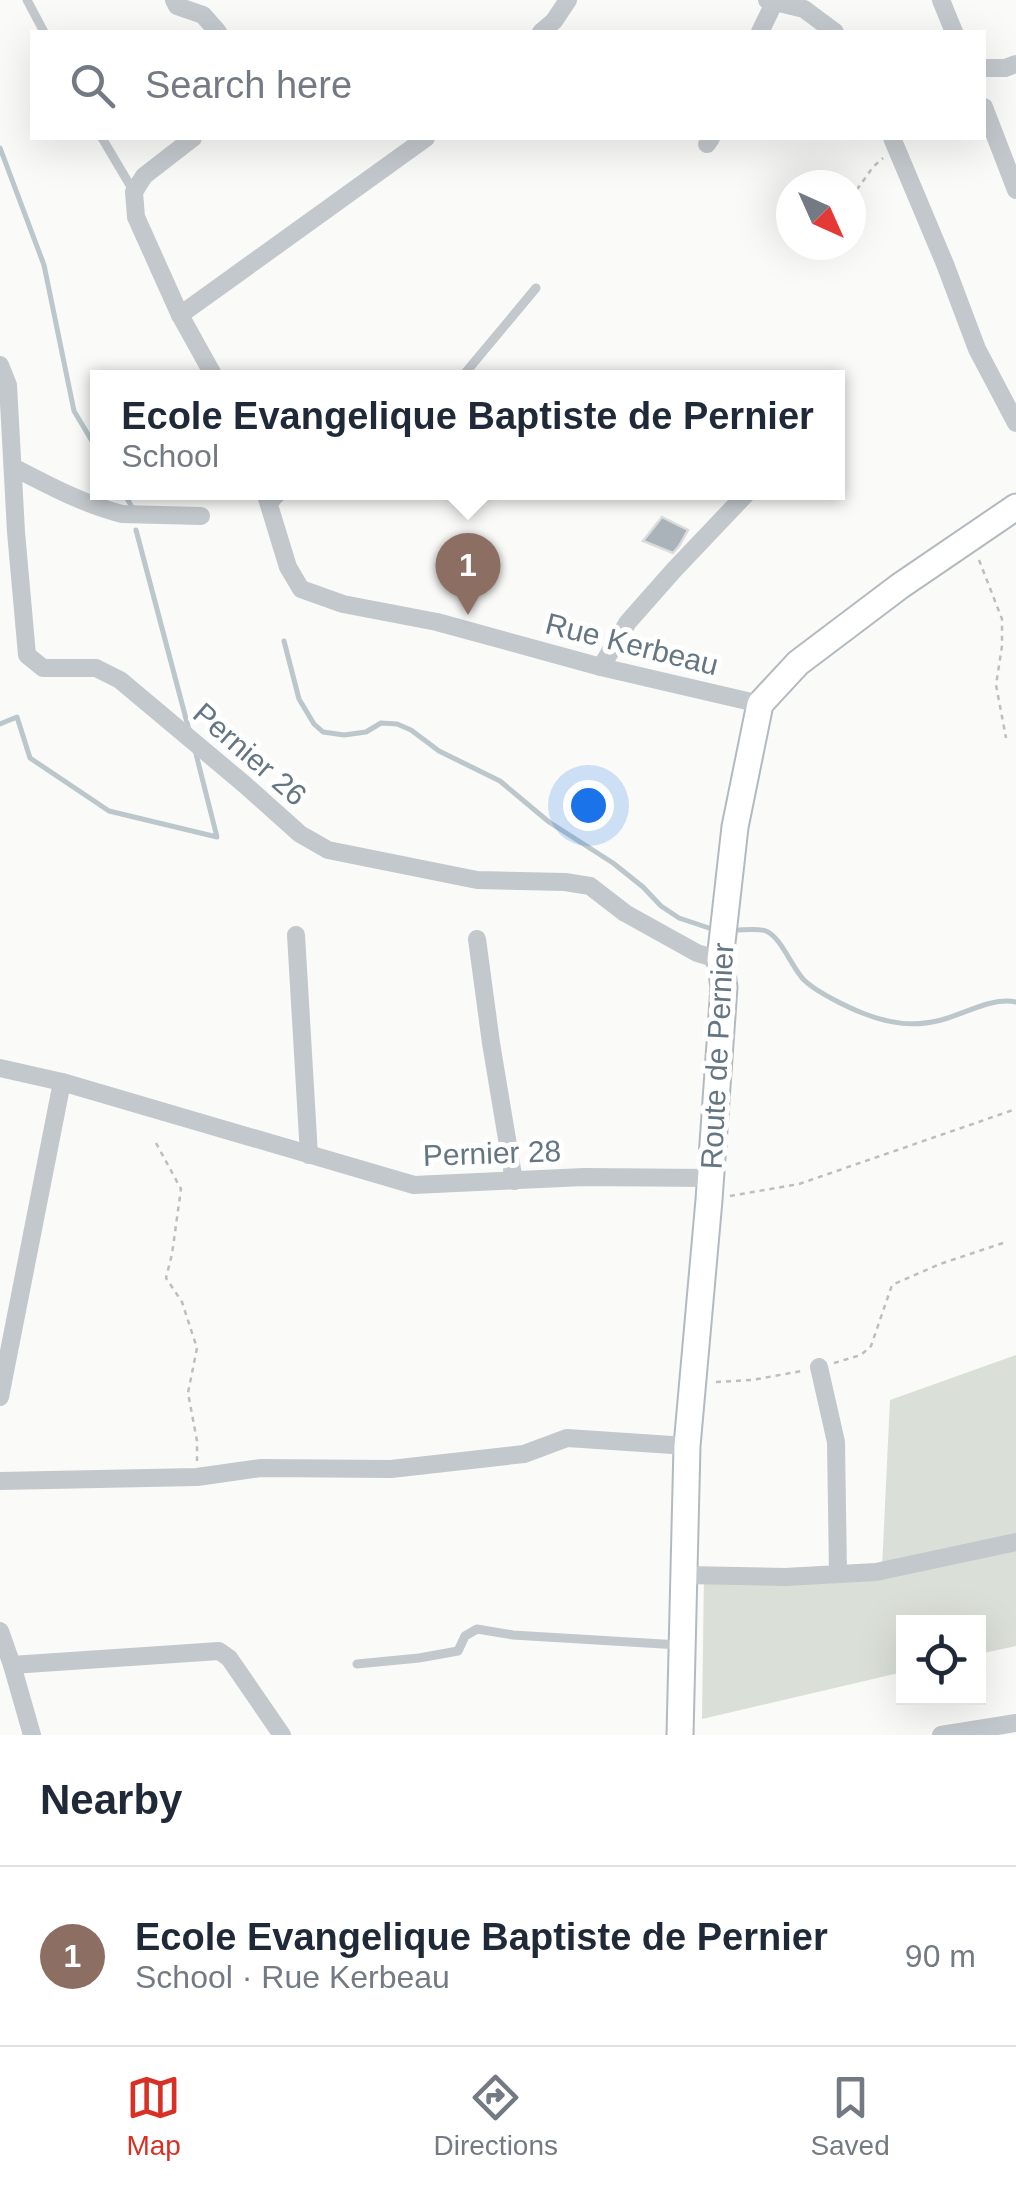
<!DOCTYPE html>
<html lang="en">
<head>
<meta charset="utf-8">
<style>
	body { margin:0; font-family:Helvetica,sans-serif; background:#f6f6f7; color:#1f2937 }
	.controls { position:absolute; right:30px; bottom:30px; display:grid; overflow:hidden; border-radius:0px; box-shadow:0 10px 40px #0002 }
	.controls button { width:90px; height:90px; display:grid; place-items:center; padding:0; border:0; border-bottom:2px solid #e0e1e3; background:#fff; color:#1f2937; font:50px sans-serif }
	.compass { position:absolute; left:776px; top:170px; width:90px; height:90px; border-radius:50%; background:#fff; box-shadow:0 10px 40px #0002; rotate:135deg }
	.you { position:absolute; left:588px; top:805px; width:35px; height:35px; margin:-25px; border:8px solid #fff; border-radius:50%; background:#1a73e8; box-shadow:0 0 0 15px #1a73e833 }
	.badge { display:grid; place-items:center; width:65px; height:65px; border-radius:50%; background:#d93025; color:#fff; font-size:32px; font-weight:700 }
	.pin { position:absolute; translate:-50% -82px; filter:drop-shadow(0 2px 5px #0008) }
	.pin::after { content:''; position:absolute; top:52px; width:35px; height:30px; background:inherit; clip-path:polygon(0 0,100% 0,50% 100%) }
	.popup { position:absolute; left:90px; top:370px; width:755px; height:130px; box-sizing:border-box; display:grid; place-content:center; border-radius:0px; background:#fff; filter:drop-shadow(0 2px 8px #0005); font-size:32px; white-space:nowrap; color:#747a83 }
	.popup b { font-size:38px; color:#1f2937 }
	.popup::after { content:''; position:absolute; left:50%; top:100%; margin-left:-20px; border:20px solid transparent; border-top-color:#fff }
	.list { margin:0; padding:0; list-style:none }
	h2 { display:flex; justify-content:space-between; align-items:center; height:130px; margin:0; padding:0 40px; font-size:42px }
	h2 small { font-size:32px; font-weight:400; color:#747a83 }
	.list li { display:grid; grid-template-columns:65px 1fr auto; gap:30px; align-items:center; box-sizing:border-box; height:180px; padding:0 40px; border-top:2px solid #e0e1e3 }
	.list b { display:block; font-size:38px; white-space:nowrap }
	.list p { margin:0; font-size:32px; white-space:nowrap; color:#747a83 }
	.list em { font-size:32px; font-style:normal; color:#747a83 }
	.icon { flex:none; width:55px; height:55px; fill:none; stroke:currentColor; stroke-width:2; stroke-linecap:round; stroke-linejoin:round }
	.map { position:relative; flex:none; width:1016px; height:1735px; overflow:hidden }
	.search { position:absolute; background:#fff; box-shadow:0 10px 40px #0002; left:30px; right:30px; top:30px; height:110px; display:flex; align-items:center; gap:25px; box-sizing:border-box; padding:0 35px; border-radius:0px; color:#747a83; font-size:38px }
	.sheet { height:310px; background:#fff }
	nav { display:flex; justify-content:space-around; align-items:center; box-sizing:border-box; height:140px; border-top:2px solid #e0e1e3; background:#fff; font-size:28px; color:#747a83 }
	nav a { display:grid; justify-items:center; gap:5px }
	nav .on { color:#d93025 }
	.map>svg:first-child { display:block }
	.green { fill:#dadfd7 }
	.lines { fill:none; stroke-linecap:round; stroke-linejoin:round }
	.stream { stroke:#bbc7cb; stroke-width:5 }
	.building { fill:#aab3b9; stroke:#dcdcda; stroke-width:2.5 }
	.secondary-casing { stroke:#b3babf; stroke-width:29 }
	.path { stroke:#bbbfc2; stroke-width:2.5; stroke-dasharray:5 5; stroke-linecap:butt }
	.lane { stroke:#c3c8cc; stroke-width:9 }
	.street { stroke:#c3c8cc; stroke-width:18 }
	.secondary { stroke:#fff; stroke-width:25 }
	.labels { text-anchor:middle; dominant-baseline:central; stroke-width:10; stroke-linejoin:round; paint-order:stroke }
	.street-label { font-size:30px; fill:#657683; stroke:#fff }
</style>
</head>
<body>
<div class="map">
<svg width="1016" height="1735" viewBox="0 0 1016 1735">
	<rect width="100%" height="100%" fill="#fafaf8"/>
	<path class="green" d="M1016 1355V1646L979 1654 978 1622H904L903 1672 702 1719 704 1573 882 1568 890 1400Z"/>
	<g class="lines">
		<g class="stream">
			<path d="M0 148 44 265 74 411 98 451"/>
			<path d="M123 492 132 507"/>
			<path d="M136 530 189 730"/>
			<path d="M284 641 299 699 314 724 323 732 344 735 366 732 381 723 397 724 411 730 439 751 500 781 549 822 613 863 643 887 661 906 679 918 712 929"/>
			<path d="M0 724 17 717 30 758 109 811 217 837 195 750"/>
			<path d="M735 930C745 930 757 928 766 931 781 937 792 968 804 980 816 992 849 1008 865 1014 891 1024 914 1027 941 1020 965 1014 991 997 1016 1002"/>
		</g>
	</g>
	<path class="building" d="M662 517 688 530 679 546 673 553 643 541Z"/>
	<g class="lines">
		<g class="secondary-casing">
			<path id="secondary" d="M680 1735 687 1446 709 1200 724 987 720 960 735 827 760 704 798 663 900 586 1016 507"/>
		</g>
		<g class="path">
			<path d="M851 198 873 167 883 158"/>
			<path d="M979 560 1002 619V646L996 685 1006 738"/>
			<path d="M156 1143 181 1189 172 1254 166 1278 182 1302 197 1348 188 1393 197 1441V1461"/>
			<path d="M730 1196 799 1184 1016 1109"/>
			<path d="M834 1363 861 1355 871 1346 892 1285 940 1264 1006 1242"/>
			<path d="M716 1382 752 1380 802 1371"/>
		</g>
		<g class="lane">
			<path d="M27 0 44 32"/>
			<path d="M102 138 134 192"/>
			<path d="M461 378 536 288"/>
			<path d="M270 508 285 492"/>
			<path d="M357 1664 419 1658 458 1651 465 1636 477 1629 513 1635 679 1645"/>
		</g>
		<g class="street">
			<path d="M174 0 177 6 203 15 218 32"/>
			<path d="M767 0 804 9 835 32"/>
			<path d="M941 0 954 32"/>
			<path d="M541 32 554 21 568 0"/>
			<path d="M760 32 774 3"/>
			<path d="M984 68H1005L1016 64"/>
			<path d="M984 107 1016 190"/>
			<path d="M193 138 144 176 134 192 136 217 180 315 215 378"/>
			<path d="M892 138 945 264 977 349 1016 423"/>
			<path d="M707 144 711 138"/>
			<path d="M180 315 426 138"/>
			<path d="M0 365 8 385 16 532 27 655 43 668H96L120 680 244 784 300 834 328 850 477 880 565 882 590 886 625 913 697 953 720 960"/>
			<path d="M13 467C48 485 83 504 122 514L201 516"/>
			<path d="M265 492 288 567 301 589 343 604 437 622 601 667 760 704"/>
			<path d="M601 667 628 622 674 570 748 492"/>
			<path d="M296 935 309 1155"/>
			<path d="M477 939 491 1043 514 1181"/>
			<path d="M0 1068 62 1082 0 1397"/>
			<path d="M62 1082 414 1185 584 1177 711 1178"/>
			<path d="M819 1367 836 1442 838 1574"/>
			<path d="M0 1481 197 1477 261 1468 391 1469 524 1454 567 1438 687 1446"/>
			<path d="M684 1575 785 1577 876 1572 1016 1542"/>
			<path d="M0 1631 12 1665 32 1735"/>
			<path d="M12 1665 219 1651 229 1658 282 1735"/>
			<path d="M941 1735 1016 1723"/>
		</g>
		<use href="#secondary" class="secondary"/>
	</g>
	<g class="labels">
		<g class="street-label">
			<text transform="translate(632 644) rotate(14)">Rue Kerbeau</text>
			<text transform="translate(250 754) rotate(41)">Pernier 26</text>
			<text transform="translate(717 1056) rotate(-87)">Route de Pernier</text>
			<text transform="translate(492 1153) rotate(-2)">Pernier 28</text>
		</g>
	</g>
</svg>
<div class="controls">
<button><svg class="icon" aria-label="locate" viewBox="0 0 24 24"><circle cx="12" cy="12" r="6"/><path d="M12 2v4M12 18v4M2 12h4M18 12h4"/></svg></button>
</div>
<svg class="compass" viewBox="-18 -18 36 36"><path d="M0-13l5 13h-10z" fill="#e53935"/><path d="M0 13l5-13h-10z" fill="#747a83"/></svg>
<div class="you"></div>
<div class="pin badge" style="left:468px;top:615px;background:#8d6e63">1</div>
<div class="popup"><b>Ecole Evangelique Baptiste de Pernier</b>School</div>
<div class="search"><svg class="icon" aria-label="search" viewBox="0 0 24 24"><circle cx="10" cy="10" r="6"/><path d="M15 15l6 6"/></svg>Search here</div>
</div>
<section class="sheet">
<h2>Nearby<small></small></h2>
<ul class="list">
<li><span class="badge" style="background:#8d6e63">1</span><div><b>Ecole Evangelique Baptiste de Pernier</b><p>School · Rue Kerbeau</p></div><em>90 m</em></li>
</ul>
</section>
<nav>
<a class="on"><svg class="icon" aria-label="map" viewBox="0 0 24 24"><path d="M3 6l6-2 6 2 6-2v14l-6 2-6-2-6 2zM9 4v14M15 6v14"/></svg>Map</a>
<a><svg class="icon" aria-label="directions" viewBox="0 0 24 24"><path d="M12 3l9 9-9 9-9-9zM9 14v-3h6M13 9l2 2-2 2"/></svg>Directions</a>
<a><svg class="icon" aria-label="saved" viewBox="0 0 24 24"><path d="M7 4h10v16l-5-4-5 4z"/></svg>Saved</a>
</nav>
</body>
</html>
